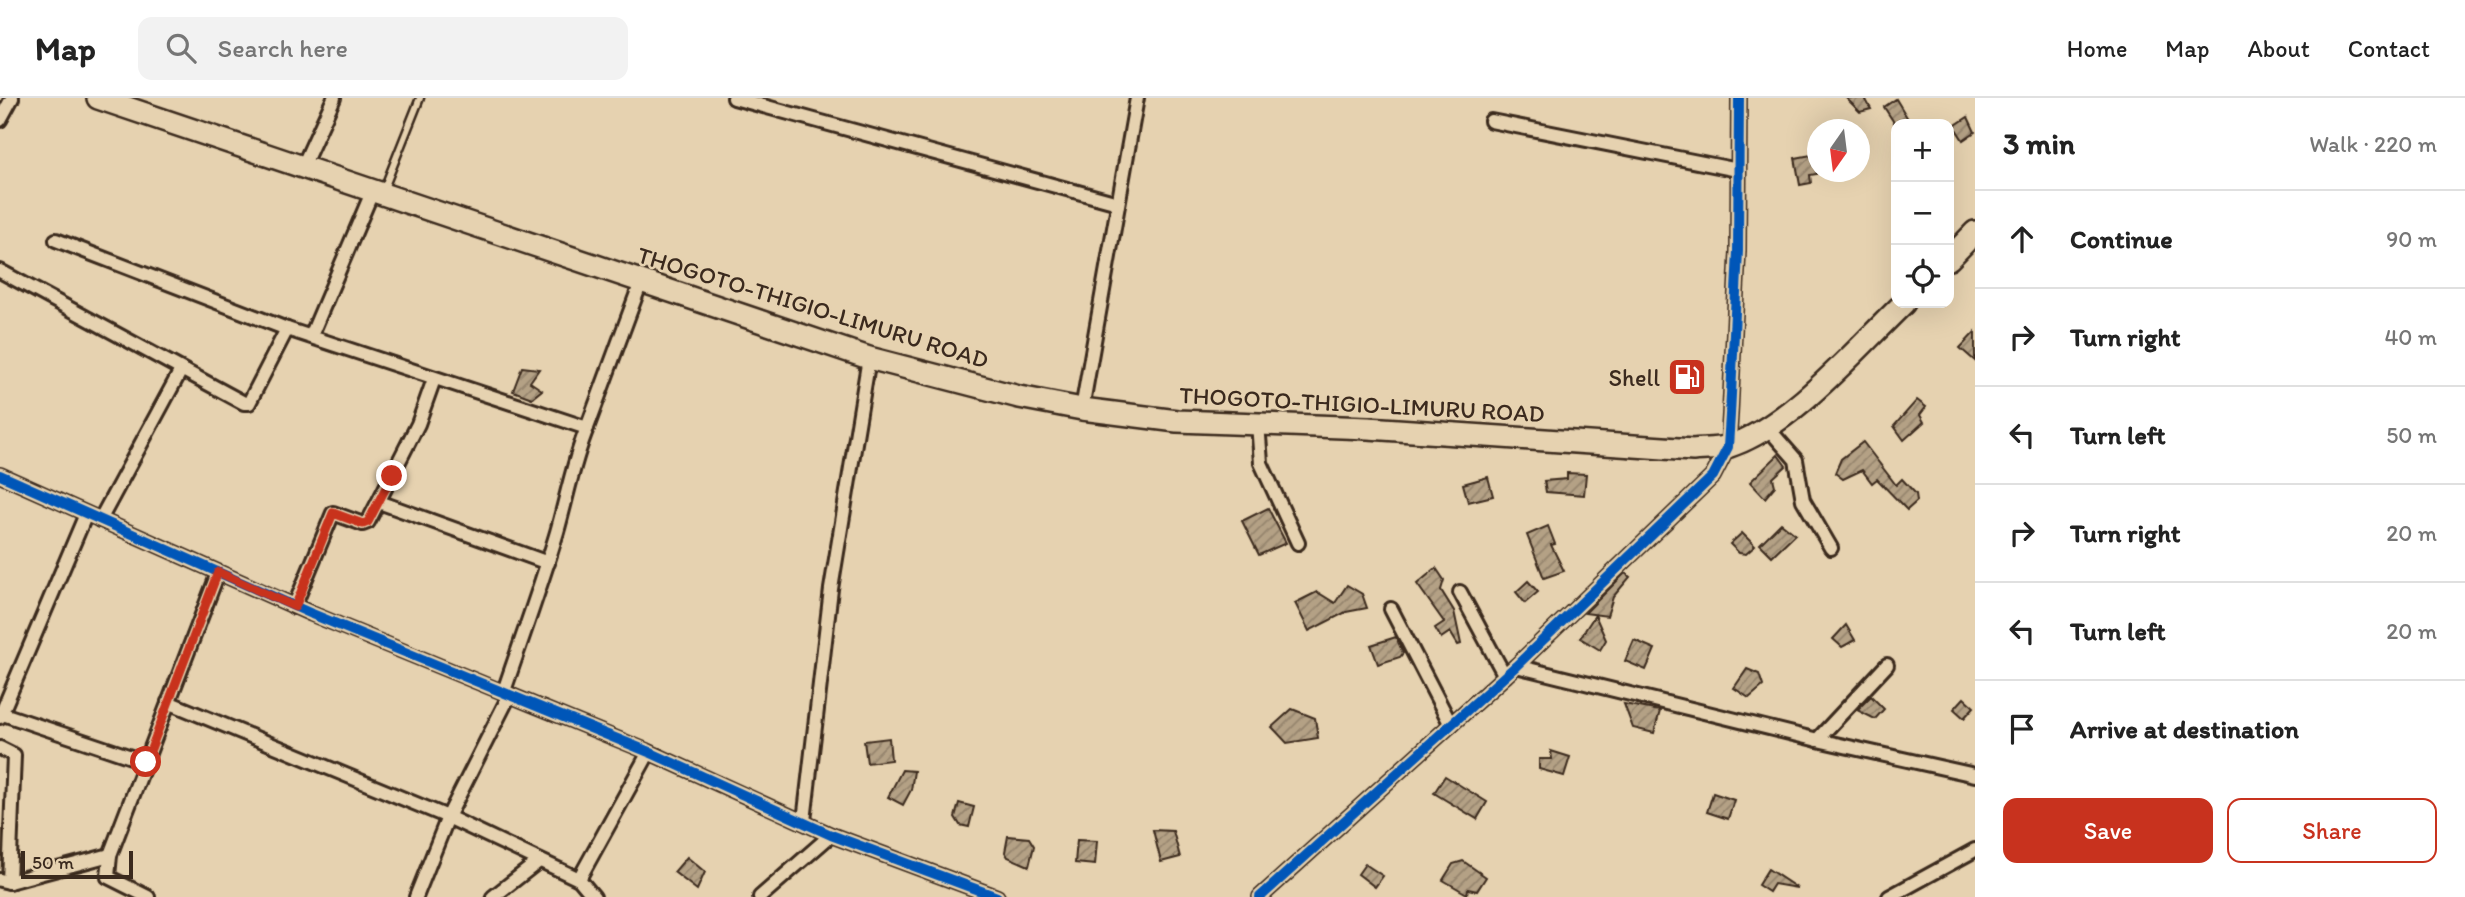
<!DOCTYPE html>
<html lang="en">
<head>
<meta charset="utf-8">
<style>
	body { margin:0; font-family:Itim,sans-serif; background:#f2f2f2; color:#222 }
	.controls { position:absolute; right:21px; top:21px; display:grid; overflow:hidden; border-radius:14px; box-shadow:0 7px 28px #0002 }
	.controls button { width:63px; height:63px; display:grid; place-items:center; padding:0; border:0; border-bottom:2px solid #e0e0e0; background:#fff; color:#222; font:35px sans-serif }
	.compass { position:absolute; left:1807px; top:21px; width:63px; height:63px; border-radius:50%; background:#fff; box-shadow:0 7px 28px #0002; rotate:194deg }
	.scale { position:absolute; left:21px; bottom:18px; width:112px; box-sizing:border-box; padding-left:7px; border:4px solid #3b2a1e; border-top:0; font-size:19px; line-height:24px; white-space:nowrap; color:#3b2a1e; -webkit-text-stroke:5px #e6d2b0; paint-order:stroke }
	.stop { position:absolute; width:21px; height:21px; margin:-16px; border:5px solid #c8321e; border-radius:50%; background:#fff }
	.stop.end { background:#c8321e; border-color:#fff; box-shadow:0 2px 7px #0008 }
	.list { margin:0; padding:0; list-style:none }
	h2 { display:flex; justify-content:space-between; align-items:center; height:91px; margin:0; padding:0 28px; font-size:30px }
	h2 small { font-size:23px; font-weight:400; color:#767676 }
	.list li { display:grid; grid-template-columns:46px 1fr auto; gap:21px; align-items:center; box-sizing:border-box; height:98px; padding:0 28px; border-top:2px solid #e0e0e0 }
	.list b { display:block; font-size:26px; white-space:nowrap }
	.list em { font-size:23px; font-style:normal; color:#767676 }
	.actions { display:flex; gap:14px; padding:21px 28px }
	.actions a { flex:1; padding:16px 0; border:2px solid #c8321e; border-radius:14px; text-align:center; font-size:24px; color:#c8321e }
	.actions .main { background:#c8321e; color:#fff }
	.icon { flex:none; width:38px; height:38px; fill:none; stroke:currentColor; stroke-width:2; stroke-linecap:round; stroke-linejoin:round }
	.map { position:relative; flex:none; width:1975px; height:799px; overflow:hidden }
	header { display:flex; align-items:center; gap:42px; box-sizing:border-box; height:98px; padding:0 35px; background:#fff; border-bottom:2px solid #e0e0e0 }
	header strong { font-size:33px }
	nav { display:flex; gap:38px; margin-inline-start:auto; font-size:24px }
	.search { width:490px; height:63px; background:#f2f2f2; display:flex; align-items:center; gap:18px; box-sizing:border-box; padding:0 24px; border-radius:14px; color:#767676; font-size:26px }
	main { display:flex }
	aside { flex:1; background:#fff }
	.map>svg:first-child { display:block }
	.building { fill:url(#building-hatch); stroke:#3b2a1e; stroke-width:2 }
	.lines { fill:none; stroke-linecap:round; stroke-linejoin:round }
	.service-casing { stroke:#3b2a1e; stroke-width:11 }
	.minor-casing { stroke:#3b2a1e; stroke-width:18 }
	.trunk-casing { stroke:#3b2a1e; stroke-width:26 }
	.service { stroke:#e6d2b0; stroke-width:6 }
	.minor { stroke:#e6d2b0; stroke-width:12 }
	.trunk { stroke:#e6d2b0; stroke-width:21 }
	.cycleway-casing { stroke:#e6d2b0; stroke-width:15 }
	.cycleway { stroke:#0057b8; stroke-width:10 }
	.route { stroke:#c8321e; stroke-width:9 }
	.labels { text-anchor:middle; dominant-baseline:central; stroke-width:5; stroke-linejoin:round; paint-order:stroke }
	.street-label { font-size:24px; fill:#3b2a1e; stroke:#e6d2b0 }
	.poi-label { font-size:24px; fill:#3b2a1e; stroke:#e6d2b0; text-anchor:end }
</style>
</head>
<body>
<header>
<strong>Map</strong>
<div class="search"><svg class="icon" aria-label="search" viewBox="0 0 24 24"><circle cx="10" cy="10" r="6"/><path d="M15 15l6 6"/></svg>Search here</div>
<nav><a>Home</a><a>Map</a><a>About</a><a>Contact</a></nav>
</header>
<main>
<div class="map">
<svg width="1975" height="799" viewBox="0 0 1975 799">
	<defs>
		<pattern id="building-hatch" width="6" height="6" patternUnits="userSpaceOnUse" patternTransform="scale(1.75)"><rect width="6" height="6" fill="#b4a185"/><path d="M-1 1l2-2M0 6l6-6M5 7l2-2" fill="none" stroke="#94836c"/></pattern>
	</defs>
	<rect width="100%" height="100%" fill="#e6d2b0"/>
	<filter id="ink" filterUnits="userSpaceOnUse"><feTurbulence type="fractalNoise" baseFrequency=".0143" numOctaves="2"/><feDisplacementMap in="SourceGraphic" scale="14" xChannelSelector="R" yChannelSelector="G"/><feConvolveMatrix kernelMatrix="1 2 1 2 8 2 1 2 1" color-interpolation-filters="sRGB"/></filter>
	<g filter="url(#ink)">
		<g class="building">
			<path d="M1846 0H1865L1871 11 1860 14Z"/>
			<path d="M1896 1 1911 26H1895L1884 9Z"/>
			<path d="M1968 19 1975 34 1963 42 1954 28Z"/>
			<path d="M1817 56V76L1810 77 1811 85 1800 87 1795 60Z"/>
			<path d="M1975 234V263L1960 250Z"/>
			<path d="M522 269 539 271 530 284 542 292 532 300 513 293Z"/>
			<path d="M1917 302 1926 309 1920 317 1924 324 1904 342 1894 328Z"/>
			<path d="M1863 344 1896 387 1902 381 1916 396 1917 403 1907 412 1877 381 1872 385 1862 372 1843 381 1835 375 1841 361Z"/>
			<path d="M1778 357 1786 368 1773 380 1775 388 1765 400 1750 384Z"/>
			<path d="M1567 375 1586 376 1584 397 1546 394 1544 383 1567 381Z"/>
			<path d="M1488 379 1493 398 1468 404 1463 386Z"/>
			<path d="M1268 410 1286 445 1259 457 1242 423Z"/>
			<path d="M1781 425 1795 436 1772 458 1760 446Z"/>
			<path d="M1548 428 1555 446 1551 447 1564 473 1544 480 1527 437Z"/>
			<path d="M1742 435 1755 448 1746 456 1739 455 1730 446Z"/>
			<path d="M1436 470 1444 482 1441 492 1454 513 1461 546 1458 547 1450 534 1441 540 1435 530 1444 524 1417 486Z"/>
			<path d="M1625 475 1630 479 1613 499 1607 518 1585 515Z"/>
			<path d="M1528 483 1538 494 1525 505 1516 494Z"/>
			<path d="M1347 487 1362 496 1367 510 1346 514 1309 533 1295 505 1317 494 1335 505Z"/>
			<path d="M1595 517 1606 542 1600 552 1580 540Z"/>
			<path d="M1846 527 1855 542 1842 549 1833 541Z"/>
			<path d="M1396 539 1403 555 1400 559 1378 566 1371 547Z"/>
			<path d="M1634 542 1655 551 1646 572 1625 563Z"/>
			<path d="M1747 571 1759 576 1763 588 1749 600 1734 590Z"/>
			<path d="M1871 598 1884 611 1875 621 1857 612Z"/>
			<path d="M1964 600 1974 609 1964 620 1954 611Z"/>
			<path d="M1624 606 1660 613 1654 635 1633 630Z"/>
			<path d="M1292 611 1315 620 1318 640 1287 645 1272 629Z"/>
			<path d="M889 640 891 662 867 665 864 643Z"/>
			<path d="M1551 653 1570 659 1564 678 1539 671V661H1552Z"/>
			<path d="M902 672 914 673 911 692 903 707 888 699Z"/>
			<path d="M1445 678 1487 704 1477 721 1434 695Z"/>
			<path d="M1713 695 1734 702 1728 721 1707 714Z"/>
			<path d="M959 705 974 709 969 729 960 727 955 719Z"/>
			<path d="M1153 732 1173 733 1180 759 1161 764Z"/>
			<path d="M1008 738 1029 740 1034 748 1029 768 1008 759 1005 754Z"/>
			<path d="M1077 742 1097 743 1095 767 1075 765Z"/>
			<path d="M687 759 705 774 697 792 674 774Z"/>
			<path d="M1463 763 1486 779 1477 793 1468 791 1467 796 1443 782 1453 766Z"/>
			<path d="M1365 766 1383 778 1375 789 1358 776Z"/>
			<path d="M1768 771 1797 790 1774 786 1769 794 1758 787Z"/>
		</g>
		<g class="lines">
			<g class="service-casing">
				<path id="service" d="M383 93 420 0"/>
			</g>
			<g class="minor-casing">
				<g id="minor">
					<path d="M734 0 1118 105"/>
					<path d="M0 22 12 0"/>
					<path d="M1491 23 1738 72"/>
					<path d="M303 68 334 0"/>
					<path d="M56 142 287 231 587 330 641 184"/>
					<path d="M0 173 244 305H249L287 231"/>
					<path d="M311 238 373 92"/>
					<path d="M1082 311 1137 0"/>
					<path d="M1258 325 1261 365 1298 445"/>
					<path d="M1767 329 1796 362 1803 402 1831 450"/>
					<path d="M0 377 312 516 649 654 831 737 997 799"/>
					<path d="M379 404 548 465"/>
					<path d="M100 422 181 272"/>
					<path d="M1460 494 1505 578"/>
					<path d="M294 509 333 415 363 426 368 424 418 326 434 281"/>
					<path d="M1391 511 1451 627"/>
					<path d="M1516 568 1822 643 1975 677"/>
					<path d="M504 593C522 540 541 488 557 434 567 399 573 364 587 330"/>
					<path d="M168 604 448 719 579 781 594 799"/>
					<path d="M0 615 146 664"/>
					<path d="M0 619 86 416"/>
					<path d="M1817 642 1887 567"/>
					<path d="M0 650 14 657 9 784"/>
					<path d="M804 723 831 491 869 260"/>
					<path d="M579 781 649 654"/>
					<path d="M0 782 9 784 110 757"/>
					<path d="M148 799 108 779 110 757 218 475"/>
					<path d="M416 799 448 719 510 596"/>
					<path d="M493 799 539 763"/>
					<path d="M760 799 831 737"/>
					<path d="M1260 799 1516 568 1713 378 1728 349 1730 317 1738 153 1739 0"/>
					<path d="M1889 799 1975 752"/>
				</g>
			</g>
			<g class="trunk-casing">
				<g id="trunk">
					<path d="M98 0 869 260 1019 299 1082 311 1177 323 1368 330 1693 352C1705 351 1719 351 1730 348 1791 328 1858 249 1904 205"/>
					<path d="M1949 161 1975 134"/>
				</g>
			</g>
			<use href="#service" class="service"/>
			<use href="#minor" class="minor"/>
			<use href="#trunk" class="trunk"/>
			<g class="cycleway-casing">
				<g id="cycleway">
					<path d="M0 377 312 516 649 654 831 737 997 799"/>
					<path d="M1260 799 1516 568 1713 378 1728 349 1730 317 1738 153 1739 0"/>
				</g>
			</g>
			<use href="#cycleway" class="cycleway"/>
		</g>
	</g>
	<g class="lines" filter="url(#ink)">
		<path class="route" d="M146 664 218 474 295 509 333 415 363 426 368 424 392 378"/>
	</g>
	<defs>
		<g id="fuel-square" transform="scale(2.0125)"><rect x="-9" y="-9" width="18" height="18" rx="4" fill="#c8321e" stroke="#e6d2b0"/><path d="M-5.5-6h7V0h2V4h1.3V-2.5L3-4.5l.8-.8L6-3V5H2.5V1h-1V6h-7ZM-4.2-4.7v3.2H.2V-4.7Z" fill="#fff"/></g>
	</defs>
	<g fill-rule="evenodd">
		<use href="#fuel-square" x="1687" y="279"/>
	</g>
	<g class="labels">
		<g class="street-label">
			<text transform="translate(813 209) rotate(17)">THOGOTO-THIGIO-LIMURU ROAD</text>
			<text transform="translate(1362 306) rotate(3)">THOGOTO-THIGIO-LIMURU ROAD</text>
		</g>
		<g class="poi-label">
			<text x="1660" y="279">Shell</text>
		</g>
	</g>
</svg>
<div class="controls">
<button>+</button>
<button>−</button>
<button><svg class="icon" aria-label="locate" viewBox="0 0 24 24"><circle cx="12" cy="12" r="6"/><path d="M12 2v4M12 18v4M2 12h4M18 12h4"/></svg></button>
</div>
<svg class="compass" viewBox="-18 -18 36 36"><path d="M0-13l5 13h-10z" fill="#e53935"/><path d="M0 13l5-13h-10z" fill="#767676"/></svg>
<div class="scale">50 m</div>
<div class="stop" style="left:146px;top:664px"></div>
<div class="stop end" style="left:392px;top:378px"></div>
</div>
<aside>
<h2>3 min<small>Walk · 220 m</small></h2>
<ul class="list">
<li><svg class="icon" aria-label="ahead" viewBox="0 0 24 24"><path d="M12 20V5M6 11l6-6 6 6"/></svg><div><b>Continue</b></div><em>90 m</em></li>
<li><svg class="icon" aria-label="right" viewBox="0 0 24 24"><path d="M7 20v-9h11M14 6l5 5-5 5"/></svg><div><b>Turn right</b></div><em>40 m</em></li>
<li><svg class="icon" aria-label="left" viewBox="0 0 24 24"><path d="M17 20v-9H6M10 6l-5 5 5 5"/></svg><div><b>Turn left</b></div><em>50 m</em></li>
<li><svg class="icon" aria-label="right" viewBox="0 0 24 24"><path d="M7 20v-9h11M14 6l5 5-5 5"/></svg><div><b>Turn right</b></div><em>20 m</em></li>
<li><svg class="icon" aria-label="left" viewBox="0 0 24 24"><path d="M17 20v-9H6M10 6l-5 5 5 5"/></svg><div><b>Turn left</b></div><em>20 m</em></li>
<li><svg class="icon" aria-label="arrive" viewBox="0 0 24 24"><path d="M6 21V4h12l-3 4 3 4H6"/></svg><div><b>Arrive at destination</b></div></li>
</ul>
<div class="actions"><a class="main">Save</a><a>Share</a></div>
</aside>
</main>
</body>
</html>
